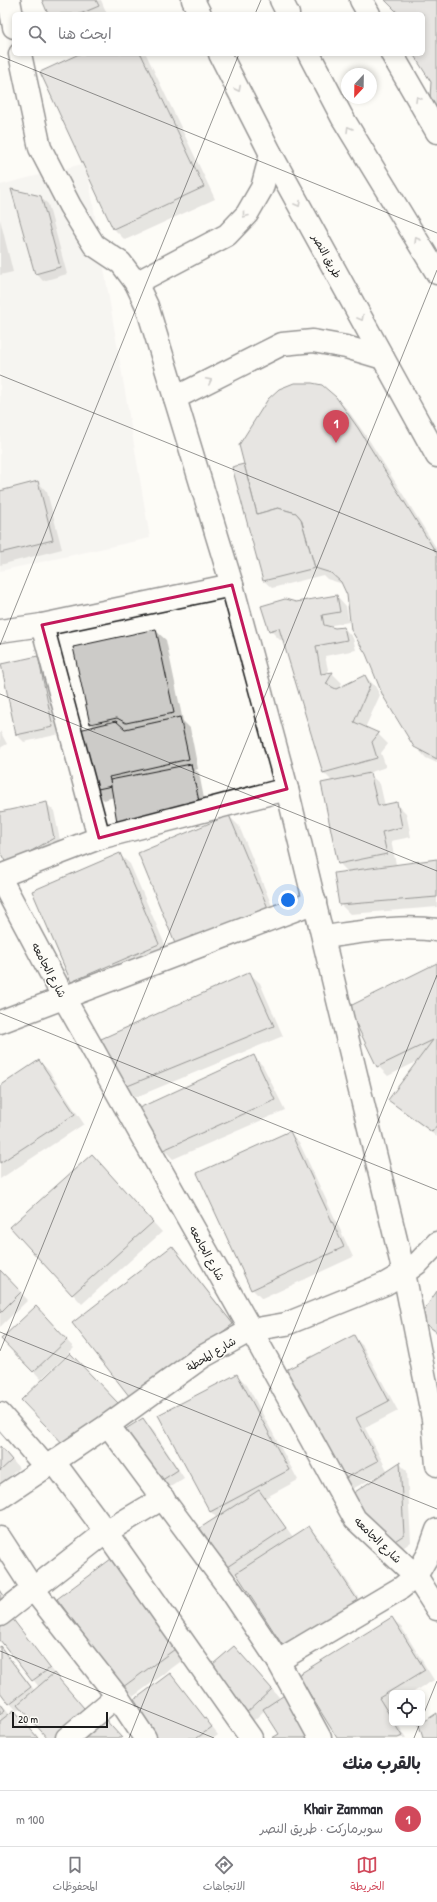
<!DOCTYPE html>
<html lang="ar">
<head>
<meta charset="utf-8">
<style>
	body { margin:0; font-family:"Patrick Hand","Playpen Sans Arabic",sans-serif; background:#f7f7f7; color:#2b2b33; direction:rtl }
	.controls { position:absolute; right:12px; bottom:12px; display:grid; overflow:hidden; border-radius:6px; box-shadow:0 2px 6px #0003 }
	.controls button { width:36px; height:36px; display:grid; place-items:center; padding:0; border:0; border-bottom:1px solid #e1e1e2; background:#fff; color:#2b2b33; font:20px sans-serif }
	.compass { position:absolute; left:341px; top:68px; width:36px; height:36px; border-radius:50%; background:#fff; box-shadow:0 2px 6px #0003; rotate:202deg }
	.scale { position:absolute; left:12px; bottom:10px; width:96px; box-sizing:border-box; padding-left:4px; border:2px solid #1c1c1c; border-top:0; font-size:11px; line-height:14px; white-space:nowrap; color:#1c1c1c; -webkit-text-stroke:3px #fdfcf7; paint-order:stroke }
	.you { position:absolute; left:288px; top:900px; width:14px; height:14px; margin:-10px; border:3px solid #fff; border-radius:50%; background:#1a73e8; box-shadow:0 0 0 6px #1a73e833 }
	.badge { display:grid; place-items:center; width:26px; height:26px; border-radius:50%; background:#d1495b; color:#fff; font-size:13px; font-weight:700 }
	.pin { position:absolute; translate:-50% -33px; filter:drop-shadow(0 1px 2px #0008) }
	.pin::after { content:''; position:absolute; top:21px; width:14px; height:12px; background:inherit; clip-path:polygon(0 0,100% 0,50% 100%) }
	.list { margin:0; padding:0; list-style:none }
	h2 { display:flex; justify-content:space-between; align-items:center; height:52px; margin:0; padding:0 16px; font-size:17px }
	h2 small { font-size:13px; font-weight:400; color:#7c7c81 }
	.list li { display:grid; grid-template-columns:26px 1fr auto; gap:12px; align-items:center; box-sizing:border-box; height:56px; padding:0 16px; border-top:1px solid #e1e1e2 }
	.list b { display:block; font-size:15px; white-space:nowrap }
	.list p { margin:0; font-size:13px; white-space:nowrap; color:#7c7c81 }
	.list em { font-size:13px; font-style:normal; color:#7c7c81 }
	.icon { flex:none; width:22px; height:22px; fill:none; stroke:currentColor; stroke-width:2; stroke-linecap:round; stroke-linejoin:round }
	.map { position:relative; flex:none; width:437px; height:1738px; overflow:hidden; direction:ltr }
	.search { position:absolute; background:#fff; box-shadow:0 2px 6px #0003; left:12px; right:12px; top:12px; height:44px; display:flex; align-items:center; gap:10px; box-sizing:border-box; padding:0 14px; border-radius:6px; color:#7c7c81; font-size:15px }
	.sheet { height:108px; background:#fff }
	nav { display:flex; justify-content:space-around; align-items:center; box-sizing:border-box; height:56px; border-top:1px solid #e1e1e2; background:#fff; font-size:11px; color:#7c7c81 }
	nav a { display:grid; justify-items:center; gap:2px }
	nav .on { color:#d1495b }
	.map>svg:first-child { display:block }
	.built { fill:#eeede9 }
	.shadow { fill:#0003 }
	.building { fill:#cccbc8; stroke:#1c1c1c }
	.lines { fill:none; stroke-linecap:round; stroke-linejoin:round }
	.street-casing { stroke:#1c1c1c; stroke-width:25 }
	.primary-casing { stroke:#1c1c1c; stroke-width:25 }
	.street { stroke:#fdfcf7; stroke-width:22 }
	.primary { stroke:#fdfcf7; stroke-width:22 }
	.oneway { stroke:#989794 }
	.marked { fill:none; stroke:#c2185b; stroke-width:3; stroke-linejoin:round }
	.ticks { fill:none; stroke:#1c1c1c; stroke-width:1; stroke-opacity:0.45 }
	.labels { text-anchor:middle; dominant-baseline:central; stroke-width:3; stroke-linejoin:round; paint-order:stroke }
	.street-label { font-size:11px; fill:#1c1c1c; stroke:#fdfcf7 }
</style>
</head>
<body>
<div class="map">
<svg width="437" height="1738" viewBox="0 0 437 1738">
	<rect width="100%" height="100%" fill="#fdfcf7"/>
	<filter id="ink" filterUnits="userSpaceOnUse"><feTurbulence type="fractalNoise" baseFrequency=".025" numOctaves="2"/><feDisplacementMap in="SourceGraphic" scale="8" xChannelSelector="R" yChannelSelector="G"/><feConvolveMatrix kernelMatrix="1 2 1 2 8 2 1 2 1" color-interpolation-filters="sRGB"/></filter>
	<g filter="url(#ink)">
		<path class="built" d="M86 163 150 538 0 571V185Z"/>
		<g class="shadow">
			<path d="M43 0H101L107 14H49Z"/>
			<path d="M82 54H146L215 199 125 240 114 229 41 73Z"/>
			<path d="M40 197 48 204 67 274 43 281 36 273Z"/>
			<path d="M0 219 13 272 0 275Z"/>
			<path d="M335 397 347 409 369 440 437 549V763L426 758 415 746 343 584 327 579 323 575 272 588 264 581 233 468 245 465Z"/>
			<path d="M38 482 47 492 62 549 0 565V492Z"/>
			<path d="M337 596 346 606 349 622 332 625V629L344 628 353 638 356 650 325 656 329 674 332 673 342 683 338 689 365 676 375 686 380 695 365 728 378 734 388 744 381 753 386 767 368 773 380 784 385 806 396 803 406 813 411 837 391 841 396 864 390 865V867L437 860V907L350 914 340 904 348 872 339 863 333 782 324 773 283 639 280 640 270 630 296 603Z"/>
			<path d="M156 631 166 640 183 721 190 728 198 769 195 770 199 773 207 814 114 797 104 800 94 790V727L91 723Z"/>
			<path d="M38 657 45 664 60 734 24 742 16 734Z"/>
			<path d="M0 731 7 744 0 748Z"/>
			<path d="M46 803 54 811 61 845 15 871 0 850V813Z"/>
			<path d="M229 816 239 826 277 918 177 946Z"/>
			<path d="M120 855 130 864 169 954 82 991 72 981Z"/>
			<path d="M437 964V1137L400 1109 390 1099 418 1061 388 1076 378 1066Z"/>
			<path d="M250 974 260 983 283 1036 136 1097 126 1087 102 1039Z"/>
			<path d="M253 1056 263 1066 285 1110 173 1159 164 1150Z"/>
			<path d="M39 1061 49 1071 84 1124 0 1179V1087Z"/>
			<path d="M289 1132 299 1142 353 1257 262 1299 252 1289Z"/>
			<path d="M101 1165 162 1232 82 1304 11 1227Z"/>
			<path d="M172 1247 182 1257 242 1335 144 1410Z"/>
			<path d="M0 1272 28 1300 0 1327Z"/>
			<path d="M437 1293V1334L420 1319Z"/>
			<path d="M43 1315 74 1348 41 1379 3 1339Z"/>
			<path d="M353 1336 363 1346 398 1411 365 1428 388 1472 400 1464 407 1471 411 1542 396 1553 385 1472 350 1490 283 1373Z"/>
			<path d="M237 1375 247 1385 298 1480 265 1498 293 1537 309 1527 318 1537 367 1611 237 1573 235 1574 228 1566 217 1518 210 1511Z"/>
			<path d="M128 1415 80 1460 71 1450Z"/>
			<path d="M143 1419 151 1427 184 1478 164 1491Z"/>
			<path d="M0 1446 19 1468 0 1484Z"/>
			<path d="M59 1599 191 1654 134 1696 124 1687Z"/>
			<path d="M392 1618 402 1628 434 1680 412 1693H392V1705L388 1708 392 1715V1723H397L406 1738H338Z"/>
			<path d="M12 1620 56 1676 96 1723 121 1738H49L22 1707 17 1711 10 1703 0 1691V1645L35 1691 39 1687 0 1638V1629Z"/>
			<path d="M241 1654 279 1697 276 1702 319 1738H274L280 1734 265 1710 253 1721 245 1713Z"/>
			<path d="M170 1674 218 1735 214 1738H158Z"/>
			<path d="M0 1702 10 1714 38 1738H0Z"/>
		</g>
		<g class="building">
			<path d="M42 0H96L99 6 80 14H48Z"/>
			<path d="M385 0H437V128L429 115 431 82 413 54H423V14H399Z"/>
			<path d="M79 54H141L204 187 113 229 40 72Z"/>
			<path d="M11 189 41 196 60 267 35 274Z"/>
			<path d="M294 383H312L322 385 336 397 358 428 437 554V759L414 747 383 696 366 654 351 630 347 595 341 582 331 573 315 568 301 519 296 513 278 508 257 514 239 445 268 399 279 389Z"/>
			<path d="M244 464 257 514 278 508 296 513 301 519 315 568 263 581 232 467Z"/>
			<path d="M38 481 53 540 0 553V491Z"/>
			<path d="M337 595 340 612 322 615 324 625 335 628 344 627 347 640 316 646 321 674 333 672 326 684 336 689 365 675 370 685 354 722 379 733 372 742 377 758 323 773 279 628 269 631 261 606 285 599 296 602Z"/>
			<path d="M156 629 174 713 126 723 117 718 90 724 73 647Z"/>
			<path d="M38 656 53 727 16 735 1 664Z"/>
			<path d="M180 717 189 759 109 777 112 786 93 790 79 730 116 721 125 729Z"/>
			<path d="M191 764 200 806 117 822 110 780Z"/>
			<path d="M370 773 378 806 397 802 402 827 382 832 387 854 338 864 321 783Z"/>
			<path d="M47 802 54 838 7 865 0 852V812Z"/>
			<path d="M229 815 268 908 176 946 138 853Z"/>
			<path d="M120 853 159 944 71 982 32 891Z"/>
			<path d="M437 859V897L339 905 334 873Z"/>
			<path d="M437 963V1125L432 1132 388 1100 433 1040 377 1067 348 1007Z"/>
			<path d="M250 972 274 1026 125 1087 101 1039Z"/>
			<path d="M254 1055 275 1100 163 1150 139 1108Z"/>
			<path d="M39 1060 75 1114 0 1163V1086Z"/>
			<path d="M290 1131 344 1247 251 1290 197 1173Z"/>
			<path d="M92 1154 153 1222 72 1295 10 1227Z"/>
			<path d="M172 1246 233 1324 133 1401 72 1323Z"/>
			<path d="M0 1270 21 1292 0 1313Z"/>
			<path d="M437 1291V1332L418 1319Z"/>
			<path d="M36 1306 67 1340 33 1372 1 1339Z"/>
			<path d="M354 1335 389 1401 356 1418 378 1461 340 1481 282 1372Z"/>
			<path d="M70 1353 119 1404 70 1451 21 1400Z"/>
			<path d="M237 1374 289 1470 210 1512 158 1415Z"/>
			<path d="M143 1418 178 1470 156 1484 121 1432Z"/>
			<path d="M0 1446 12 1460 0 1471Z"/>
			<path d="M400 1462 404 1535 387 1546 352 1494Z"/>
			<path d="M259 1490 286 1528 227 1567 200 1528Z"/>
			<path d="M309 1526 358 1601 285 1649 236 1573Z"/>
			<path d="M115 1556 182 1644 123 1687 57 1599Z"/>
			<path d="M0 1590 9 1603 0 1609Z"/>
			<path d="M392 1617 425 1670 379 1698 392 1719V1723H394L402 1736 398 1738H337L298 1675Z"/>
			<path d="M12 1618 50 1668 32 1681 0 1640V1628Z"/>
			<path d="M0 1646 31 1687 9 1704 0 1692Z"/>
			<path d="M234 1646 272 1689 245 1714 206 1670Z"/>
			<path d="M54 1673 90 1715 62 1738H47L18 1704Z"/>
			<path d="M170 1673 212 1727 197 1738H157L130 1703Z"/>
			<path d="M289 1692 316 1738H272L279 1734 263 1709Z"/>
			<path d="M0 1703 5 1710 0 1714Z"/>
			<path d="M14 1710 38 1738H0V1721Z"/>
			<path d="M437 1713V1738H423L419 1725Z"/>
			<path d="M102 1716 122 1738H77Z"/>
		</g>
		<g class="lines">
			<g class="street-casing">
				<g id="street">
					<path d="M9 0 14 27"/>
					<path d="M361 0 369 14"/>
					<path d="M20 54 40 148 70 206 94 245 121 263 136 283 147 306 232 585 287 789 404 1273 433 1419 437 1465"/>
					<path d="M392 54 437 132"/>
					<path d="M136 283 227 235 247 214 262 188 271 154"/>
					<path d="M175 398 282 344 313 341 346 347 383 358"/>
					<path d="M42 625 99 838"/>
					<path d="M0 631 42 625 232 585"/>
					<path d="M0 876 99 838 287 789"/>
					<path d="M0 878 64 998 251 1330 355 1519 416 1576 437 1609"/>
					<path d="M324 937C361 932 400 925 437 930"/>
					<path d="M0 1022 315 902"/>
					<path d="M0 1414 46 1467"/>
					<path d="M108 1425 232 1592 278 1661 320 1738"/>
					<path d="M54 1462 106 1532 251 1738"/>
					<path d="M0 1498 108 1425 202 1357 251 1330 286 1324 385 1284 404 1273 419 1262 437 1243"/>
					<path d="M0 1538 33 1589 117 1696 145 1738"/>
					<path d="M0 1615 106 1532 163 1498"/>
					<path d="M278 1661 401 1588 416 1576 428 1555 437 1530"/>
					<path d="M67 1738 117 1696"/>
				</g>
			</g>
			<g class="primary-casing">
				<g id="primary">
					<path d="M193 0 200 14"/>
					<path d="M281 0 288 14"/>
					<path d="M220 54 271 154 437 456"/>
					<path d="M309 54 342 117 437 273"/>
				</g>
			</g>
			<use href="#street" class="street"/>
			<use href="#primary" class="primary"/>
		</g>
		<defs><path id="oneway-chevron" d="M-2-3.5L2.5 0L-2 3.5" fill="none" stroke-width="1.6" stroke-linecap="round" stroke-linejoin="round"/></defs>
		<g class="oneway">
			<use href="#oneway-chevron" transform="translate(238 89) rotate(63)"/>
			<use href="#oneway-chevron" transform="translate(418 99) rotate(-120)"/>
			<use href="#oneway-chevron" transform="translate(349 129) rotate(-121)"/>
			<use href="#oneway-chevron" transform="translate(298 204) rotate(61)"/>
			<use href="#oneway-chevron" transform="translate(245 215) rotate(128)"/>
			<use href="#oneway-chevron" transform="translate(417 240) rotate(-121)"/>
			<use href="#oneway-chevron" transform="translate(361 318) rotate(61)"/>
			<use href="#oneway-chevron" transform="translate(209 381) rotate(-27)"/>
		</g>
	</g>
	<path d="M0 0H437V1738H0ZM232 585 287 789 99 838 42 625Z" fill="#fdfcf7" fill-opacity=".55" fill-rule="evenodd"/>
	<path class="marked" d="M232 585 287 789 99 838 42 625Z"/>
	<path class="ticks" d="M255 14 261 0M0 56 437 233M0 375 437 552M0 645 239 54M0 694 437 871M0 1013 437 1190M0 1332 437 1509M0 1351 437 270M0 1651 214 1738M422 1718 437 1681M129 1738 437 975M414 1738 420 1723"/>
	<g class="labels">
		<g class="street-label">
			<text transform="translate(327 256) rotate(61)">طريق النصر</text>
			<text transform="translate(49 970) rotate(62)">شارع الجامعه</text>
			<text transform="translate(207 1253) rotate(61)">شارع الجامعه</text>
			<text transform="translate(211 1354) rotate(-31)">شارع المحطة</text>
			<text transform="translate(378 1540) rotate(44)">شارع الجامعه</text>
		</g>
	</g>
</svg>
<div class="controls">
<button><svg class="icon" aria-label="locate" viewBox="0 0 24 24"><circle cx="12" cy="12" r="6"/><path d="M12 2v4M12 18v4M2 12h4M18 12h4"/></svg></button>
</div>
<svg class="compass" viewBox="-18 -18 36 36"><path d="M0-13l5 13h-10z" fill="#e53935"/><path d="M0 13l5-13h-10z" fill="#7c7c81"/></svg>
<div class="scale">20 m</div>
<div class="you"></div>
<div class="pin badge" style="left:336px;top:443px">1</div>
<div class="search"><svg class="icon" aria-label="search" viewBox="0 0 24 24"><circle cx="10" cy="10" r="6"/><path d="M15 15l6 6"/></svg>ابحث هنا</div>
</div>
<section class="sheet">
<h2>بالقرب منك<small></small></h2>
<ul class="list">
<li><span class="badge">1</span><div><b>Khair Zamman</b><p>سوبرماركت · طريق النصر</p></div><em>100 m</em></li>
</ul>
</section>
<nav>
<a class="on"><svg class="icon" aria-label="map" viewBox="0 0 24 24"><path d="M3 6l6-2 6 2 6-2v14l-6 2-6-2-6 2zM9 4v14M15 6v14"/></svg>الخريطة</a>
<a><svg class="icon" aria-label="directions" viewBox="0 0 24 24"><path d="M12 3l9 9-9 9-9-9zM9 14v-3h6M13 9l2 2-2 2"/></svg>الاتجاهات</a>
<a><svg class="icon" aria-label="saved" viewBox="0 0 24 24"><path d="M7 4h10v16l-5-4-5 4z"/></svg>المحفوظات</a>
</nav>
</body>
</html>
